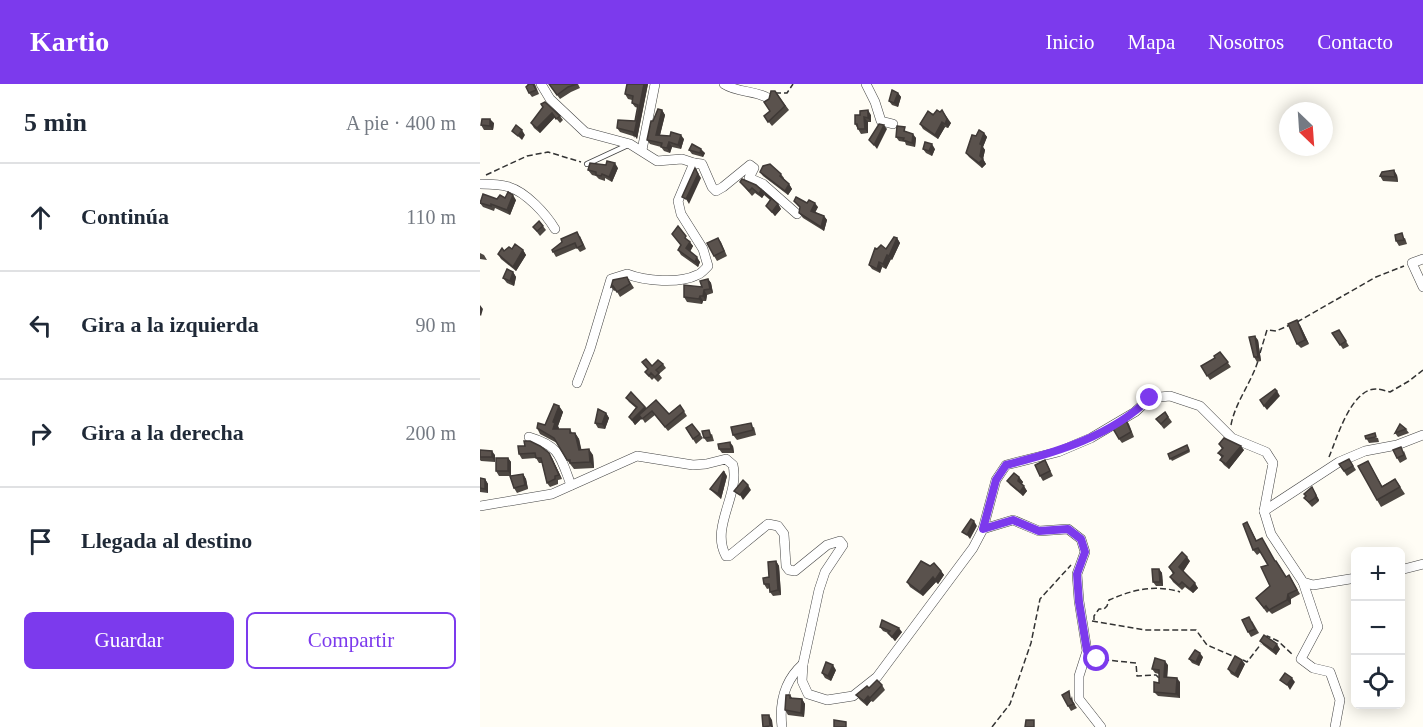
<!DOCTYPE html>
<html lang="es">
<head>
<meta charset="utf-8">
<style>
	body { margin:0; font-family:"Times New Roman",serif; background:#f2f2f3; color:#1f2937 }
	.controls { position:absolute; right:18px; bottom:18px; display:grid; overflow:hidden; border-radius:9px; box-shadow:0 3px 15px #0003 }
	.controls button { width:54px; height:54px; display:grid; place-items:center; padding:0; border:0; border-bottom:2px solid #e0e1e3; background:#fff; color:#1f2937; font:30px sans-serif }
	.compass { position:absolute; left:799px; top:18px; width:54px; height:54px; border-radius:50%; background:#fff; box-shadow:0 3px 15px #0003; rotate:155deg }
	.stop { position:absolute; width:18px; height:18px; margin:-14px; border:4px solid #7c3aed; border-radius:50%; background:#fff }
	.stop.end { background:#7c3aed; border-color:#fff; box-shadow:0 2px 6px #0008 }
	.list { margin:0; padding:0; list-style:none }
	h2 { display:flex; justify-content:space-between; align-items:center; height:78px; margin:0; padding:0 24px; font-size:26px }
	h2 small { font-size:20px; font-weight:400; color:#747a83 }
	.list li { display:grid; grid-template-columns:39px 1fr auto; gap:18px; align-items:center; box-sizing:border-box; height:108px; padding:0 24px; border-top:2px solid #e0e1e3 }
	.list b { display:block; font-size:22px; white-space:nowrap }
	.list em { font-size:20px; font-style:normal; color:#747a83 }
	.actions { display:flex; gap:12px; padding:18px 24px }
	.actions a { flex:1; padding:14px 0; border:2px solid #7c3aed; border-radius:9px; text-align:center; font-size:21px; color:#7c3aed }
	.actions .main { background:#7c3aed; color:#fff }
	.icon { flex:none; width:33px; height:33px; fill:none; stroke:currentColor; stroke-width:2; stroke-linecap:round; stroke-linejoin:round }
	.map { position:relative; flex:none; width:943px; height:643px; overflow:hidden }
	header { display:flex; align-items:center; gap:36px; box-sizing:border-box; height:84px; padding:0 30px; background:#7c3aed; color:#fff }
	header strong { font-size:28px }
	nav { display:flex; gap:33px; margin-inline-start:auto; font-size:21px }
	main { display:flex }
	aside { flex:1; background:#fff }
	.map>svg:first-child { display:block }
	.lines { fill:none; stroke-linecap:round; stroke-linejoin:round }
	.lane-casing { stroke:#444; stroke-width:6 }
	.street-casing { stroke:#444; stroke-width:10 }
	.path { stroke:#333; stroke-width:1.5; stroke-dasharray:6 3; stroke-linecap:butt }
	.lane { stroke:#fff; stroke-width:4.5 }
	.street { stroke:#fff; stroke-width:9 }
	.wall { fill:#4d4742 }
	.shaded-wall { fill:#3f3936 }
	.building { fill:#5a524d; stroke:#3f3936; stroke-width:1.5 }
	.route { stroke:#7c3aed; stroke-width:8 }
</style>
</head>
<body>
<header>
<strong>Kartio</strong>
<nav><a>Inicio</a><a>Mapa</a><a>Nosotros</a><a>Contacto</a></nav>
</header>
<main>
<aside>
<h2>5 min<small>A pie · 400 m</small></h2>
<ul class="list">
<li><svg class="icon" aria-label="ahead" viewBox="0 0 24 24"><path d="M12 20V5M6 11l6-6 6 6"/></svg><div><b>Continúa</b></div><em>110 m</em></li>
<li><svg class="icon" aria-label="left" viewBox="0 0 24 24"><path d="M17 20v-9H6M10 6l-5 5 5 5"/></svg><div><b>Gira a la izquierda</b></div><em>90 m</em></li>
<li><svg class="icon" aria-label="right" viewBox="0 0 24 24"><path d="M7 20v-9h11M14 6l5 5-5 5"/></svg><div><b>Gira a la derecha</b></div><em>200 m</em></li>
<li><svg class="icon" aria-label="arrive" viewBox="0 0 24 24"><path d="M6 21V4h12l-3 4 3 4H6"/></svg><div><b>Llegada al destino</b></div></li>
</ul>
<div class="actions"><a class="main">Guardar</a><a>Compartir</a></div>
</aside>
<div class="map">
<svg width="943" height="643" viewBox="0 0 943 643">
	<rect width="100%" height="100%" fill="#fffdf5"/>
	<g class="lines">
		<g class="lane-casing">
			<path id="lane" d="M107 80 148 61"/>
		</g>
		<g class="street-casing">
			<g id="street">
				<path d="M61 0 70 15 105 48 150 60 177 77 202 75 214 79 198 117 201 130 223 165 228 182C225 185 221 190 217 191 199 200 165 197 147 190L131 195 110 265 97 299"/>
				<path d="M244 0C258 9 274 6 288 14"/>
				<path d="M386 0 395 18 401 37 413 40"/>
				<path d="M162 66 175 0"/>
				<path d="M214 79 222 80 232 103 236 107 243 103 270 81 274 84 269 94 283 100 317 130"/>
				<path d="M0 100C9 100 20 100 29 103 46 108 66 130 75 145"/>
				<path d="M943 175 932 179 943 203"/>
				<path d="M49 353C80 362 80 372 91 401"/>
				<path d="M0 422 72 410 157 372 213 381 226 380 246 375 253 381C260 411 230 443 246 472H249L288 440 298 442 304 450 306 482 309 486 315 487 347 461 360 457 363 461 345 488 339 506 323 580 322 597 328 610 347 616 373 612 397 593 493 464 503 445 516 396 526 381 578 368 611 354 655 328 670 314 690 312 720 322 752 354 786 368 793 379 784 427 791 450 823 498 833 501 876 494"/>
				<path d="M784 427 859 378 885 367 917 361 943 351"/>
				<path d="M503 445 533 436 559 447 588 445 601 455 605 468 597 490 599 517 607 567 599 592V615L621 643"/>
				<path d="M920 486 943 480"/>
				<path d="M823 498 838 543 821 575 833 584 850 588 860 616 855 643"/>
				<path d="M302 643C299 618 304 597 323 580"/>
			</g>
		</g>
		<g class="path">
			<path d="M295 9H307L313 0"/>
			<path d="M6 91 47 72 68 68 101 78"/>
			<path d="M817 238 896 193 924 182"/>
			<path d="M780 269 787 246 796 247 810 241"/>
			<path d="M751 341C755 319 771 299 778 277"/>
			<path d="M849 373C857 354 871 305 896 305 900 305 906 307 910 308L929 297 943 286"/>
			<path d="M614 536V532L619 525H624L627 522 629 516C652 506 674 500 700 508"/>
			<path d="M612 537 665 546H716L727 561 755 573"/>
			<path d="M786 554 787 552 798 557 813 571"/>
			<path d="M615 573 617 575 656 579 657 592 676 591 679 594"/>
			<path d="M763 576 767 578 781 560"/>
			<path d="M512 643 530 620 551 559 560 515 591 481"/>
		</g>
		<use href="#lane" class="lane"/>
		<use href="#street" class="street"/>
	</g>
	<g class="wall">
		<path d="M48 0H55L59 10 52 13 49 9Z"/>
		<path d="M69 0H98L100 4 91 8 80 15Z"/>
		<path d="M147 0H168L157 55 156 53 140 48 137 44 155 37 158 24 155 23 152 19V16L148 15 145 10Z"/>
		<path d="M295 7 309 26 292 42 284 32 290 27 289 15Z"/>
		<path d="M418 9 421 13 418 23 412 21 409 17Z"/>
		<path d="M63 23 80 32 83 36 80 39 75 33 60 49 54 44 51 39Z"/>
		<path d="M182 26 185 31 180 51 204 55 201 65 192 63 190 69 184 67 181 63 170 60 167 56 173 37Z"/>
		<path d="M448 27 471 39 468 44 465 43 458 55 443 45 440 40Z"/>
		<path d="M375 31H391V38H388V49L381 50 375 40Z"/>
		<path d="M14 39 13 46H4L1 41Z"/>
		<path d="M428 48 436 54 435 63 426 61 425 58 419 57 416 53Z"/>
		<path d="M504 49 507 53 503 63 505 66 503 75 506 80 502 84 489 73 486 69 496 52Z"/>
		<path d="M443 65H455L452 72 446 69Z"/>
		<path d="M209 66 225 69 223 73 212 70Z"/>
		<path d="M138 84 132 98 125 94V97L119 95 116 92 112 91 108 86Z"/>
		<path d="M280 88 301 90 304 94V95L309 100 312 105 308 111 283 92Z"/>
		<path d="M917 91 918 98 903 97 900 92Z"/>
		<path d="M260 98 276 101 298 120 301 125 295 132 286 122 290 116 284 111 282 114 275 109 272 112Z"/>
		<path d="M25 114 36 116 30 131 15 124 14 127 3 123 0 119V117Z"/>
		<path d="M314 117 338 123 335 128 344 132 347 136 344 147 323 134 319 129 320 124Z"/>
		<path d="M59 137 66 146 60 152 53 143Z"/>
		<path d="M100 152 106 165 100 168 97 164 76 173 72 166Z"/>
		<path d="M238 154 241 158 247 172 237 177 234 172Z"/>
		<path d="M417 154 420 159 412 176 411 175 406 185 402 183 400 189 392 185 389 181 397 165H406Z"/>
		<path d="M925 154 927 160 919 162 916 157Z"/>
		<path d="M210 156 209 157 213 162 210 167 220 178 218 183 201 171 198 166Z"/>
		<path d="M32 165 43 166 46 171 36 187 21 175 18 170 24 167Z"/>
		<path d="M0 169 4 171 7 176 0 175Z"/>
		<path d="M33 188 36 193 34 202 27 199 23 194Z"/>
		<path d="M147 193 154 204 140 213 136 206 134 207 131 203Z"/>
		<path d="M228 195 231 199 233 209 227 211 226 217H223L222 220 207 218 204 213 222 203Z"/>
		<path d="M820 241 829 260 821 264 817 260Z"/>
		<path d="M859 246 869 262 863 265 852 249Z"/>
		<path d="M778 256 781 277 777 278 774 273Z"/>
		<path d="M740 268 751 283 730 296 721 282 735 274Z"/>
		<path d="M183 280 186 284 179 290 182 294 178 298 174 294 172 296 165 288 172 282Z"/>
		<path d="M146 314 165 323 167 324 189 330 200 321 207 332 188 347 175 331 165 339 162 334 155 341 149 333 156 324 149 318Z"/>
		<path d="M79 322 83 328 78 342 79 345H90L92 349H95L99 355 101 366 113 371 114 384 94 385 87 376 77 359 60 350 57 344 65 341Z"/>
		<path d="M685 328 692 338 684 345 676 335Z"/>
		<path d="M126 329 129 334 125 345 118 344 115 339Z"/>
		<path d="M646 336 649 340 654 353 642 359 639 355Z"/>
		<path d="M212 340 223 354 216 360 206 344Z"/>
		<path d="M274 343 276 351 257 356 253 351Z"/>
		<path d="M926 345 929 349 918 353 915 349Z"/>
		<path d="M232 350 234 357 227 358 224 354Z"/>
		<path d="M885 352 898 354 899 358 889 359Z"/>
		<path d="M739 360 764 366 749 385 744 381 740 376 742 374 738 369 742 365Z"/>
		<path d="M38 362 72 374 82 395 78 396V400L70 403 67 399 62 379H59L56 374 42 375 39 370Z"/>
		<path d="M253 362 254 369H242L239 365Z"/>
		<path d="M708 363 710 368 692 377 688 370Z"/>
		<path d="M0 366 15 371V378L1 377 0 376Z"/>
		<path d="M924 367 927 375 920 379 917 374Z"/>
		<path d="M28 374 31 378V392H19L16 387Z"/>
		<path d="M869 375 876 386 867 392 859 380Z"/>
		<path d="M565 376 573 392 563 397 560 392Z"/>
		<path d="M888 377 902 402 915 395 925 410 901 423 897 416Z"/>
		<path d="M43 390 46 395 48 405 37 409 34 404Z"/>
		<path d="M247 392 241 415 234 409 230 405Z"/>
		<path d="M539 393 543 398 542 400 547 407 543 412 530 401 527 397Z"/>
		<path d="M0 394 5 395 8 400V409L0 408Z"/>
		<path d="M832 403 839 416 838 418 832 423 824 414Z"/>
		<path d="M767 438 777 457 782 454 795 477 799 481 806 493 809 491 820 510 811 515V520L792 530 789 527 787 529 776 514 790 502 788 481 781 468 777 471 773 466Z"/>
		<path d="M296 477 299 482 301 511 293 512 290 508V504L287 505 284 500 289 493Z"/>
		<path d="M710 477 703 487 718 504 713 509 705 503 702 506 693 498 690 493 693 490 689 483Z"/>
		<path d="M450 482 461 487 464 491 458 500 456 498 443 512 430 503 427 498Z"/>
		<path d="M679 485 682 489 683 502H676L673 498Z"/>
		<path d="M772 537 779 549 771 553 768 548Z"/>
		<path d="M400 543 422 548 415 557 408 549 403 547Z"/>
		<path d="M780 557 800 565 796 571 783 561Z"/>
		<path d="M723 573 719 582 712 579 709 575Z"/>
		<path d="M765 580 758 594 751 590 748 585Z"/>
		<path d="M688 581 687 593 700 598V614L678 612 674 608 679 599V590L675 589 672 585Z"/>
		<path d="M356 586 351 597 345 594 342 589Z"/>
		<path d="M402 601 405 606 393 618 391 617 387 622 380 616 376 611 389 604Z"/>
		<path d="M310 611 313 615H322L325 620 324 633 308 631 305 626Z"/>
		<path d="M592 612 593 618 597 624 591 627 588 622Z"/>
	</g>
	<g class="shaded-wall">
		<path d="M164 0H168L157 55 154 51Z"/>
		<path d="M418 9 421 13 418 23 414 19Z"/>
		<path d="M182 26 185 31 179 55 176 51Z"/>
		<path d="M388 26 391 31V38L388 34Z"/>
		<path d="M462 26 471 39 468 44 465 40Z"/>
		<path d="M72 29 75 33 60 49 57 44Z"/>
		<path d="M384 33 388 38V49L385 45Z"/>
		<path d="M10 35 14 39 13 46 10 42Z"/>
		<path d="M462 38 465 43 458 55 455 51Z"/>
		<path d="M404 41 407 45 397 65 394 61Z"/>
		<path d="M42 46 45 51 42 56 38 52Z"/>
		<path d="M504 49 507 53 503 63 505 66 503 75 506 80 502 84 499 79 500 60Z"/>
		<path d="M433 50 436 54 435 63 432 59Z"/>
		<path d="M201 51 204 55 201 65 198 61Z"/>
		<path d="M189 58 192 63 190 69 187 64Z"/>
		<path d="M452 60 455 65 452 72 449 67Z"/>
		<path d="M221 65 225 69 223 73 220 69Z"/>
		<path d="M135 79 138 84 132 98 129 93Z"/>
		<path d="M215 84 221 94 209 120 206 115Z"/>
		<path d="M914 86 917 91 918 98 915 93Z"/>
		<path d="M309 100 312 105 308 111 305 107Z"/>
		<path d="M281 106 284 111 282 114 279 110Z"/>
		<path d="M33 111 36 116 30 131 27 126Z"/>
		<path d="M335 119 338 123 334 131 331 127Z"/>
		<path d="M298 120 301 125 295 132 292 128Z"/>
		<path d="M344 132 347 136 344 147 341 143Z"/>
		<path d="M417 154 420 159 412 176 409 172Z"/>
		<path d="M210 158 213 162 210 168 206 164Z"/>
		<path d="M43 166 46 171 36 187 33 183Z"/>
		<path d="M407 171 411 175 406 185 403 180Z"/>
		<path d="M217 173 220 178 218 183 215 178Z"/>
		<path d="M399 178 402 183 400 189 397 185Z"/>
		<path d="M33 188 36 193 34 202 30 197Z"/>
		<path d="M228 195 231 199 233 209 230 205Z"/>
		<path d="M224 206 227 211 226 217 223 212Z"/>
		<path d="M220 212 223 217 222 220 219 215Z"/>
		<path d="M0 221 3 225 1 232 0 231Z"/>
		<path d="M817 236 820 241 829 260 825 256Z"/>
		<path d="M775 252 778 256 781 277 778 273Z"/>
		<path d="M797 307 800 312 787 326 784 322Z"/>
		<path d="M79 322 83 328 78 342 79 344 77 351 73 345V338Z"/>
		<path d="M165 323 169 327 155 341 152 336Z"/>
		<path d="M126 329 129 334 125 345 122 340Z"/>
		<path d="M95 349 99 355 103 372 99 366Z"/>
		<path d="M250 358 253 362 254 369 251 365Z"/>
		<path d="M761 362 764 366 749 385 746 380Z"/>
		<path d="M109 365 113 371 114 384 110 378Z"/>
		<path d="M12 367 15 371V378L12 373Z"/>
		<path d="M69 369 72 374 82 395 79 391Z"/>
		<path d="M28 374 31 378V392L28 387Z"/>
		<path d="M244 387 247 392 241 415 238 410Z"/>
		<path d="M43 390 46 395 48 405 45 401Z"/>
		<path d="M539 393 543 398 541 401 538 397Z"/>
		<path d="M5 395 8 400V409L5 405Z"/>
		<path d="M268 401 271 406 263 416 260 411Z"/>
		<path d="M544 402 547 407 543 412 540 408Z"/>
		<path d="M832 403 839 416 838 418 835 414Z"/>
		<path d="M494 437 497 442 490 455 487 451Z"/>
		<path d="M707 473 710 477 703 488 699 483Z"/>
		<path d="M296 477 299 482 301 511 298 506Z"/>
		<path d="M679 485 682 489 683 502 680 498Z"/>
		<path d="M461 487 464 491 458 500 455 496Z"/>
		<path d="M453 493 456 498 443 512 440 508Z"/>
		<path d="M715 499 718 504 713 509 710 505Z"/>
		<path d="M808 510 811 515V520L807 516Z"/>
		<path d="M419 544 422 548 415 557 412 553Z"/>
		<path d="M797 560 800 565 796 571 793 566Z"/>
		<path d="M720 569 723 573 719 582 716 578Z"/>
		<path d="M762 576 765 580 758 594 755 590Z"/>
		<path d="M685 577 688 581 687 597 684 593Z"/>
		<path d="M353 581 356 586 351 597 348 592Z"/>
		<path d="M697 594 700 598V614L696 610Z"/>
		<path d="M812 594 815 598 810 606 807 601Z"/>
		<path d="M388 612 391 617 387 622 384 617Z"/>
		<path d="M322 615 325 620 324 633 321 629Z"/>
		<path d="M289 631 292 636 293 643H291L290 642Z"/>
	</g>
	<g class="building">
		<path d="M48 0H53L56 6 49 9 46 3 48 1Z"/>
		<path d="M69 0H97L88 3 77 11Z"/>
		<path d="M147 0H164L154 51 153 48 137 44 138 36 155 37 158 21 152 19 153 12 145 10Z"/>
		<path d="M412 6 418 9 414 19 409 17Z"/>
		<path d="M291 7H295L305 22 288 38 284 32 290 27 284 18 289 15Z"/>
		<path d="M65 18 80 32 76 35 72 29 57 44 51 39 63 23 61 20Z"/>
		<path d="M178 25 182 26 176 51 190 52 191 48 201 51 198 61 189 58 187 64 181 63 182 59 167 56 171 37H173Z"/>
		<path d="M388 26V34L384 33 385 45H378L377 40H375V31H380V27Z"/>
		<path d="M457 26 460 28 462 26 467 35 465 40 462 38 455 51 440 40 448 27 453 31Z"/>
		<path d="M2 35H10V42L1 41Z"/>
		<path d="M399 40 404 41 394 61 389 56Z"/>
		<path d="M36 41 42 46 38 52 32 47Z"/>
		<path d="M417 42 425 43 424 47 433 50 432 59 423 56 424 54 416 53Z"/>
		<path d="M499 46 504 49 500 60 502 61 500 72 503 75 499 79 486 69 492 51 496 52Z"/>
		<path d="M445 58 452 60 449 67 443 65Z"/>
		<path d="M212 60 221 65 220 69 209 66Z"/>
		<path d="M127 77 135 79 129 93 122 90 121 92 116 91V88L108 86 110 79 126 81Z"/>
		<path d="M290 80 301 90 300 92 309 100 305 107 280 88 283 82Z"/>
		<path d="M215 84 218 90 206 115 202 113Z"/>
		<path d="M914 86 915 93 900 92 902 88Z"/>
		<path d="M262 95 276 101 298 120 292 128 286 122 291 115 281 106 279 110 272 104 269 107 260 98Z"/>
		<path d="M28 108 33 111 27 126 11 120V122L0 119 3 110 17 115 20 111 25 114Z"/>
		<path d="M316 113 327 119 329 116 335 119 331 127 344 132 341 143 319 129 320 123 314 117Z"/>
		<path d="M59 137 63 142 57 147 53 143Z"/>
		<path d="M198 142 206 152 205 154 210 158 206 164 217 173 215 178 198 166 201 161 192 150Z"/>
		<path d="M97 148 103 161 97 164 95 159 73 168 72 166 82 158 81 155Z"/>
		<path d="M922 149 924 156 916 157 915 151Z"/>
		<path d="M414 153 417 154 409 172 407 171 403 180 399 178 397 185 389 181 395 164 397 165 401 161 406 165Z"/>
		<path d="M238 154 244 167 234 172 227 159Z"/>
		<path d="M35 160 43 166 33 183 18 170 22 164 24 167 29 163 32 165Z"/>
		<path d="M27 185 33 188 30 197 23 194Z"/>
		<path d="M147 193 150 200 137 208 133 202 131 203 133 196Z"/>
		<path d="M228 195 230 205 224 206 223 212H220L219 215 204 213V201L222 203 220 197Z"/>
		<path d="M817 236 825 256 817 260 808 240Z"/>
		<path d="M859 246 866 257 860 261 852 249Z"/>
		<path d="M775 252 778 273H774L769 253Z"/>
		<path d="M740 268 748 278 727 292 721 282 735 274 734 272Z"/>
		<path d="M166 275 172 282 178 276 183 280 176 286 179 289 175 293 171 289 169 292 165 288 168 285 162 278Z"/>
		<path d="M795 305 797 307 784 322 780 316Z"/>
		<path d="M151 308 165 323 152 336 149 333 157 323 146 314Z"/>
		<path d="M176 316 189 330 200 321 204 327 185 343 172 327 162 335 159 331Z"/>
		<path d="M74 320 79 322 73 338 75 339 73 345H90V349H95L99 366 109 365 110 378 90 379V376H87L74 354 57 344 58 339 65 341Z"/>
		<path d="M118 325 126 329 122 340 115 339Z"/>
		<path d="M685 328 688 333 681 340 676 335Z"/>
		<path d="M646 336 651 348 639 355 632 343Z"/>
		<path d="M271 339 273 346 253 351 251 343Z"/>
		<path d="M212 340 220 350 213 355 206 344Z"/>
		<path d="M920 340 926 345 915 349Z"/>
		<path d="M229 346 231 353 224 354 222 347Z"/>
		<path d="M895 349 896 353 886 355 885 352Z"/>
		<path d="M744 354 761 362 746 380 740 376 743 372 738 369 743 364 739 360Z"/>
		<path d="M44 357H50L60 362 69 369 79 391 75 392V395L67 399 61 374H56L55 369 39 370 38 362H45Z"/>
		<path d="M250 358 251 365H239L238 360Z"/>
		<path d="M707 361 709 366 690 375 688 370Z"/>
		<path d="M921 363 924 371 917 374 913 366Z"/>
		<path d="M0 366 12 367V373H0Z"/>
		<rect x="16" y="374" width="12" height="13"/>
		<path d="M869 375 873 382 864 387 859 380Z"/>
		<path d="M565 376 570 387 560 392 555 381Z"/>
		<path d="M888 377 902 403 915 395 920 403 897 416 878 382Z"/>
		<path d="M244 387 238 410 230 405Z"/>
		<path d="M534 389 539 393 538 397 544 402 540 408 527 397Z"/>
		<path d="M43 390 45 401 34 404 30 392Z"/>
		<path d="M0 394 5 395V405L0 404Z"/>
		<path d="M263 396 268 401 260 411 254 407Z"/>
		<path d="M832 403 836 411 835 414 829 418 824 414 826 412 824 410Z"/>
		<path d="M491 435 494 437 487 451 482 448Z"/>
		<path d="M767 438 776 457 782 454 795 477H796L806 493 809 491 817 506 808 510 807 516 789 526 786 522 784 524 776 514 790 502 781 483 788 481 778 464 773 466 763 440Z"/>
		<path d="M702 468 707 473 699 483 715 499 710 505 702 498 699 501 690 493 694 489 689 483Z"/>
		<path d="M296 477 298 506 290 508 289 500H284L283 494 289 493 288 478Z"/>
		<path d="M441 477 450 482 454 479 461 487 455 496 453 493 440 508 427 498Z"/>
		<path d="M672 485H679L680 498H673Z"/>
		<path d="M769 533 775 545 768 548 762 536Z"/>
		<path d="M402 536 419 544 412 553 408 549 410 547 400 543Z"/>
		<path d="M784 551 797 560 793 566 780 557Z"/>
		<path d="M715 566 720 569 716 578 709 575Z"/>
		<path d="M755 572 762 576 755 590 748 585Z"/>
		<path d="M675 574 685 577 684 593 697 594 696 610 674 608V598L679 599V586L672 585Z"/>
		<path d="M346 578 353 581 348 592 342 589Z"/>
		<path d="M805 589 812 594 807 601 800 596Z"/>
		<path d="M397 596 402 601 390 614 388 612 384 617 376 611 387 602 389 604Z"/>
		<path d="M589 607 590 614 594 620 588 622 582 611Z"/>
		<path d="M306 611H310V614L322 615 321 629 305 626Z"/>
		<path d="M282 631H289L290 642 283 643Z"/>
		<path d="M354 636 366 638V643H354Z"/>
		<path d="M546 636H554V643H545Z"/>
	</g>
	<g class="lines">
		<path class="route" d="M617 575 607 567 599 518 597 490 605 468 601 455 588 445 559 447 533 436 503 445 516 396 526 381C578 368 631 352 670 314"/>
	</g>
</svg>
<div class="controls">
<button>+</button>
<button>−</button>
<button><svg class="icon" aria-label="locate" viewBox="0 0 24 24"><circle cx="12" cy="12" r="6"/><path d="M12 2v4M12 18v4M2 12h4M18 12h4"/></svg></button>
</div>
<svg class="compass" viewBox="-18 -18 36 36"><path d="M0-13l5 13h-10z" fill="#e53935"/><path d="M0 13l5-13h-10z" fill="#747a83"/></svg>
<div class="stop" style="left:617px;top:575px"></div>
<div class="stop end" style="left:670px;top:314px"></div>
</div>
</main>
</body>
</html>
